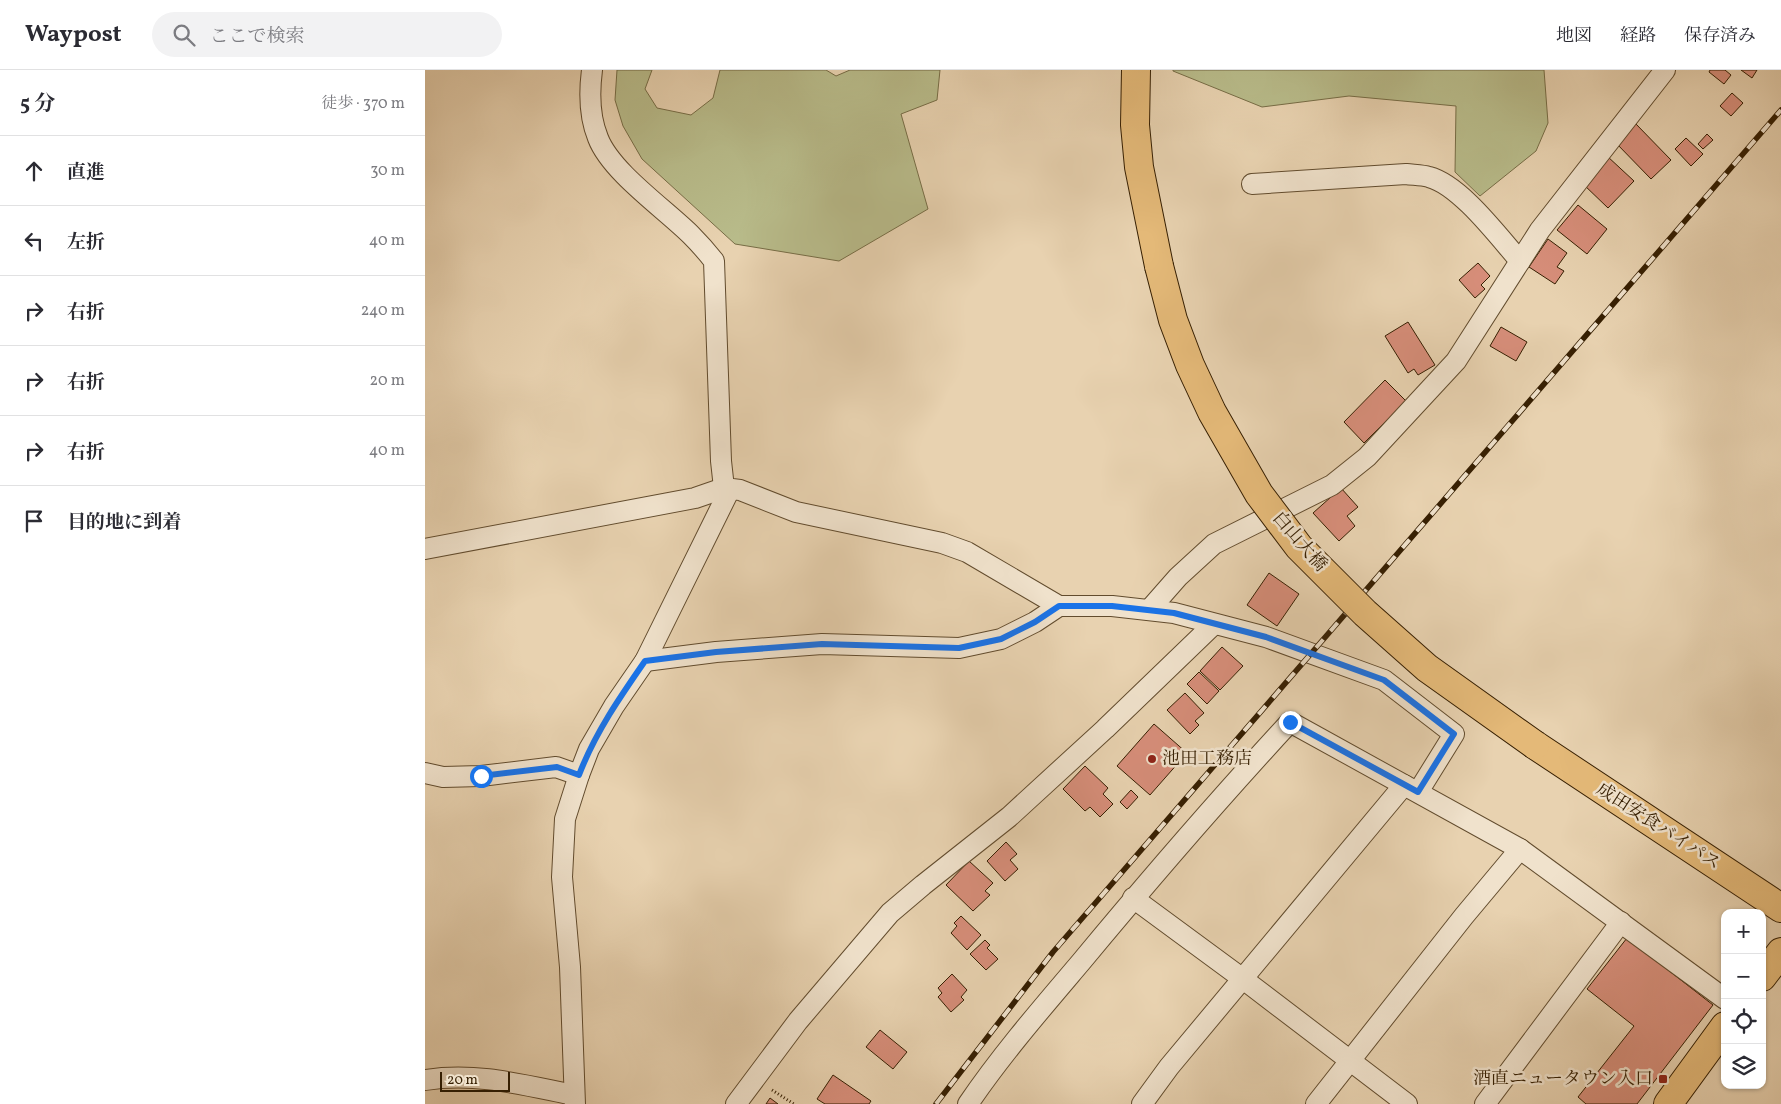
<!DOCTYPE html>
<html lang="ja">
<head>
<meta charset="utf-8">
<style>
	body { margin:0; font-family:Vollkorn,"Noto Serif JP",serif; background:#f2f2f3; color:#2b2b33 }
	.controls { position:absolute; right:15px; bottom:15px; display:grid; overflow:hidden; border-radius:10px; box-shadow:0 1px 4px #0004 }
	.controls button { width:45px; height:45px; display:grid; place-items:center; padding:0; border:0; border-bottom:1px solid #e1e1e2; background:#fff; color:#2b2b33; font:25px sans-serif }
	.scale { position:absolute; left:15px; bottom:12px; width:70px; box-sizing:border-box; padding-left:5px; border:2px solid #361f02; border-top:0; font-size:14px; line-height:18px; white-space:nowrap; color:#361f02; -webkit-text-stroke:4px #f0e2cc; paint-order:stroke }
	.stop { position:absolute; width:15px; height:15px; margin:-11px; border:4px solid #1a73e8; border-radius:50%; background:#fff }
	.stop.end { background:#1a73e8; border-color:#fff; box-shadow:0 1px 5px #0008 }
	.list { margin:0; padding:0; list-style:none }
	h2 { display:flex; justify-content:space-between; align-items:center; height:65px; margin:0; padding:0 20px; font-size:21px }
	h2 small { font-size:16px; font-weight:400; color:#7c7c81 }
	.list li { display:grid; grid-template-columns:32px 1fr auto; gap:15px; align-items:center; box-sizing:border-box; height:70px; padding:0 20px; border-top:1px solid #e1e1e2 }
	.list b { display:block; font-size:19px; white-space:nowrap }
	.list em { font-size:16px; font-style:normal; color:#7c7c81 }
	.icon { flex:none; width:28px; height:28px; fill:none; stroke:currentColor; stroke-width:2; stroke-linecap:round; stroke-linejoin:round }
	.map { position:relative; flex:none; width:1356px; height:1034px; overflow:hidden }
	header { display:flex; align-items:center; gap:30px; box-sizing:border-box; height:70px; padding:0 25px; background:#fff; border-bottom:1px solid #e1e1e2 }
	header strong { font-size:24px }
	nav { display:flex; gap:28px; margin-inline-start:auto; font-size:18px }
	.search { width:350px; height:45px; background:#f2f2f3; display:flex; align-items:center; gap:12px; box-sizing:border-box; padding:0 18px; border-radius:28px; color:#7c7c81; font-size:19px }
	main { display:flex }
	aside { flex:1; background:#fff }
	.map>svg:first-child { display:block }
	.green { fill:#b8bb8a; stroke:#776d46 }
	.building { fill:#d78e7a; stroke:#361f02 }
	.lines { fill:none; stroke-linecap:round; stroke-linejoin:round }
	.street-casing { stroke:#624c2e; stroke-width:22 }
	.primary-casing { stroke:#361f02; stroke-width:30 }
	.path { stroke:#361f02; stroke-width:3; stroke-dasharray:1 2.5; stroke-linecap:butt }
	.street { stroke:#f0e2cc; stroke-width:20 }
	.primary { stroke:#e4b978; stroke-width:28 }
	.rail-casing { stroke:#361f02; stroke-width:5.5 }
	.rail { stroke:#f0e2cc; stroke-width:4; stroke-dasharray:11; stroke-linecap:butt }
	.primary-bridge-casing { stroke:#361f02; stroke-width:30; stroke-linecap:butt }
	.primary-bridge { stroke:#e4b978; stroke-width:28 }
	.route { stroke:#1a73e8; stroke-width:6 }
	.poi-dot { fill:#8f2418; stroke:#f0e2cc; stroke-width:2 }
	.labels { text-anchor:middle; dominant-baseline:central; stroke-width:5; stroke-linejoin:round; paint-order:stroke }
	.street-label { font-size:18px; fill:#361f02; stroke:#f0e2cc }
	.poi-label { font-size:18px; fill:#361f02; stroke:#f0e2cc; text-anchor:start }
</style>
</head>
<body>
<header>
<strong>Waypost</strong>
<div class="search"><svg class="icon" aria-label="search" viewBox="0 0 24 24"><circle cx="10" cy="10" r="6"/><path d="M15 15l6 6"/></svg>ここで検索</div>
<nav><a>地図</a><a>経路</a><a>保存済み</a></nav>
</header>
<main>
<aside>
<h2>5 分<small>徒歩 · 370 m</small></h2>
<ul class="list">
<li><svg class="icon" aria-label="ahead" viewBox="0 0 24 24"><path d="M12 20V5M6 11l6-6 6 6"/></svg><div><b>直進</b></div><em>30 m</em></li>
<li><svg class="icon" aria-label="left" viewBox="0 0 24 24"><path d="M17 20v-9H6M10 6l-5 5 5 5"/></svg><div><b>左折</b></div><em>40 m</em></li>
<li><svg class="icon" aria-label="right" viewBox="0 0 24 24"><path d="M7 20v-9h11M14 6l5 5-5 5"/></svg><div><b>右折</b></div><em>240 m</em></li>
<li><svg class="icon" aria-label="right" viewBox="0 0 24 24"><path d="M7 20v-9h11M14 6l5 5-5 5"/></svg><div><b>右折</b></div><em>20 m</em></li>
<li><svg class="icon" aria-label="right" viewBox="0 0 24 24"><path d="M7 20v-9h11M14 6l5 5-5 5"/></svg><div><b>右折</b></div><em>40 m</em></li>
<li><svg class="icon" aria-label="arrive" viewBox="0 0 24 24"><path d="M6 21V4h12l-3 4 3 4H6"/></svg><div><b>目的地に到着</b></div></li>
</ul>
</aside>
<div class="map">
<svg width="1356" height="1034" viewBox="0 0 1356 1034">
	<rect width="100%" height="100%" fill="#e8d2b0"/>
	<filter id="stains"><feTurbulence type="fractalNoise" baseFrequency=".004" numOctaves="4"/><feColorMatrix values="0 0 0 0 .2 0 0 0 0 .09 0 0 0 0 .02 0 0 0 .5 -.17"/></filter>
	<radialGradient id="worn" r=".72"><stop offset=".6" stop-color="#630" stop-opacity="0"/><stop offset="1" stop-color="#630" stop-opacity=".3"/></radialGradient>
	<g class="green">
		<path d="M192 0H227L220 19 232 38 266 45 288 28 295 0H401L411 6 425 0H515L512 30 476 44 503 139 414 191 310 174 217 89 198 56 190 30Z"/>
		<path d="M748 0H1119L1123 53 1111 81 1055 126 1030 102 1031 36 924 26 837 37 748 1Z"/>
	</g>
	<g class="building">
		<path d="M1285 0H1300L1306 5 1299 14 1284 2Z"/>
		<path d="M1316 0H1332L1327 8Z"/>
		<path d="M1307 23 1318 33 1306 46 1295 36Z"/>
		<path d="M1210 53 1246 90 1226 109 1190 72Z"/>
		<path d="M1282 64 1288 70 1278 79 1273 74Z"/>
		<path d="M1261 68 1278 84 1266 96 1250 79Z"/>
		<path d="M1182 86 1209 111 1183 138 1157 113Z"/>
		<path d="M1153 135 1182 159 1162 184 1132 160Z"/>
		<path d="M1123 169 1142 183 1132 197 1139 201 1130 214 1104 197Z"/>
		<path d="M1053 193 1065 206 1056 215 1060 219 1050 228 1034 210Z"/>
		<path d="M983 252 1010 295 993 305 989 299 983 303 960 266Z"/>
		<path d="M1076 257 1102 272 1091 291 1065 276Z"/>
		<path d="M960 310 981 331 939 373 919 352Z"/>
		<path d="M916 418 933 437 922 446 930 456 914 471 888 443Z"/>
		<path d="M844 503 874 524 852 556 822 535Z"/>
		<path d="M797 577 818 596 795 620 775 601Z"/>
		<path d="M774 602 794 621 782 634 762 614Z"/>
		<path d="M760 623 779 643 770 651 774 655 765 664 742 640Z"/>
		<path d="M729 654 762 683 725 725 692 696Z"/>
		<path d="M660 696 683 718 678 724 688 734 675 747 665 737 660 741 638 719Z"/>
		<path d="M706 720 713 727 702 739 695 732Z"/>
		<path d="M581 772 592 784 585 790 593 799 580 811 562 791Z"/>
		<path d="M544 791 568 813 560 821 565 825 548 841 521 815Z"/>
		<path d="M536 846 556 865 542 880 526 863 532 856 529 853Z"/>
		<path d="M1202 868 1288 935 1212 1034H1161L1153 1027 1209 956 1162 919Z"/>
		<path d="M560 870 565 875 562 878 573 889 561 900 545 884Z"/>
		<path d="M527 904 542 920 536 927 539 930 526 942 513 927 517 923 513 918Z"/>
		<path d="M455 960 482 982 468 999 441 977Z"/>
		<path d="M408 1005 446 1031 444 1034H400L392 1029Z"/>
		<path d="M345 1028 353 1034H341Z"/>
	</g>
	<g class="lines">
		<g class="street-casing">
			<g id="street">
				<path d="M167 0C164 23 164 46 173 68 186 102 240 139 266 165 274 173 282 182 289 191L296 391 299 418 315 420 371 442 517 473 542 482 634 536H687L749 543 841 567 959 610 1029 664 993 722"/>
				<path d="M827 114 981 104C988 105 997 105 1004 107 1035 115 1073 166 1095 191"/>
				<path d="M0 479 270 428 299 418"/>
				<path d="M724 540 753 507 789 474 907 415 942 387 1031 291 1115 160 1240 0"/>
				<path d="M220 591 291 582 397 574 534 578 576 569 610 552 634 536"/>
				<path d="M0 703 18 707 56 706 131 697 154 705"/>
				<path d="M708 828 818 909 982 1034"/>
				<path d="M0 1010C52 1002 98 1015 149 1025"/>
				<path d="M150 1034 145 897 137 807 140 749 154 705 164 679 189 636 220 591 305 419"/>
				<path d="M311 1034 373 951 465 843 498 815 584 747 680 659 789 554"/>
				<path d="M543 1034C577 984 617 938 656 892 724 810 793 730 865 652L1095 779 1300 929"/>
				<path d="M717 1034 744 997 979 715"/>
				<path d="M891 1034 1039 846 1095 779"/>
				<path d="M1060 1034 1196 852"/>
			</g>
		</g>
		<g class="primary-casing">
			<g id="primary">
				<path d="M711 0 710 55 714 97 734 196"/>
				<path d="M1110 675 1356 838"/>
				<path d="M1337 907 1356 882"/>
				<path d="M1243 1034 1300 956"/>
			</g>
		</g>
		<path class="path" d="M347 1020 369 1034"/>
		<use href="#street" class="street"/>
		<use href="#primary" class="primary"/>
		<g class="rail-casing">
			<path id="rail" d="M511 1034 628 882 1356 40"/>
		</g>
		<use href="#rail" class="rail"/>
		<g class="primary-bridge-casing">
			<path id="primary-bridge" d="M734 196 748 250 765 295 787 342 834 424 874 477 940 543 1002 598 1110 675"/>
		</g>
		<use href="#primary-bridge" class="primary-bridge"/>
	</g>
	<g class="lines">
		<path class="route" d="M56 706 132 697 154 705C170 663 195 627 220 591L291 582 397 574 534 578 576 569 610 552 634 536H687L749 543 841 567 959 610 1029 664 993 722 865 652"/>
	</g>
	<g class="poi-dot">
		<circle cx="727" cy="689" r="5"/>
		<rect x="1233" y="1004" width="10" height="10" rx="2.5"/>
	</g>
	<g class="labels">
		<g class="street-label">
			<text transform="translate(874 472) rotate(49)">白山大橋</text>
			<text transform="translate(1233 757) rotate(33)">成田安食バイパス</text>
		</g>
		<g class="poi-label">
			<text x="737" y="689">池田工務店</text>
			<text x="1228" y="1009" text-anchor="end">酒直ニュータウン入口</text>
		</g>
	</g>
	<rect width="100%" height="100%" filter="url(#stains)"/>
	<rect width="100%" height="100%" fill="url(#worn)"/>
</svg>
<div class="controls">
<button>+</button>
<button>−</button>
<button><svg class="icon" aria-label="locate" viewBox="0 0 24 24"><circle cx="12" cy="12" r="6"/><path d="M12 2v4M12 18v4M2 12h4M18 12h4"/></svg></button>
<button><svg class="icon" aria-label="layers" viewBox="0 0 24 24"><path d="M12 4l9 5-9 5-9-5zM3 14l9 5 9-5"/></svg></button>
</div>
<div class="scale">20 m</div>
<div class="stop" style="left:56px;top:706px"></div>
<div class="stop end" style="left:865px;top:652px"></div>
</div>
</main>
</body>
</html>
